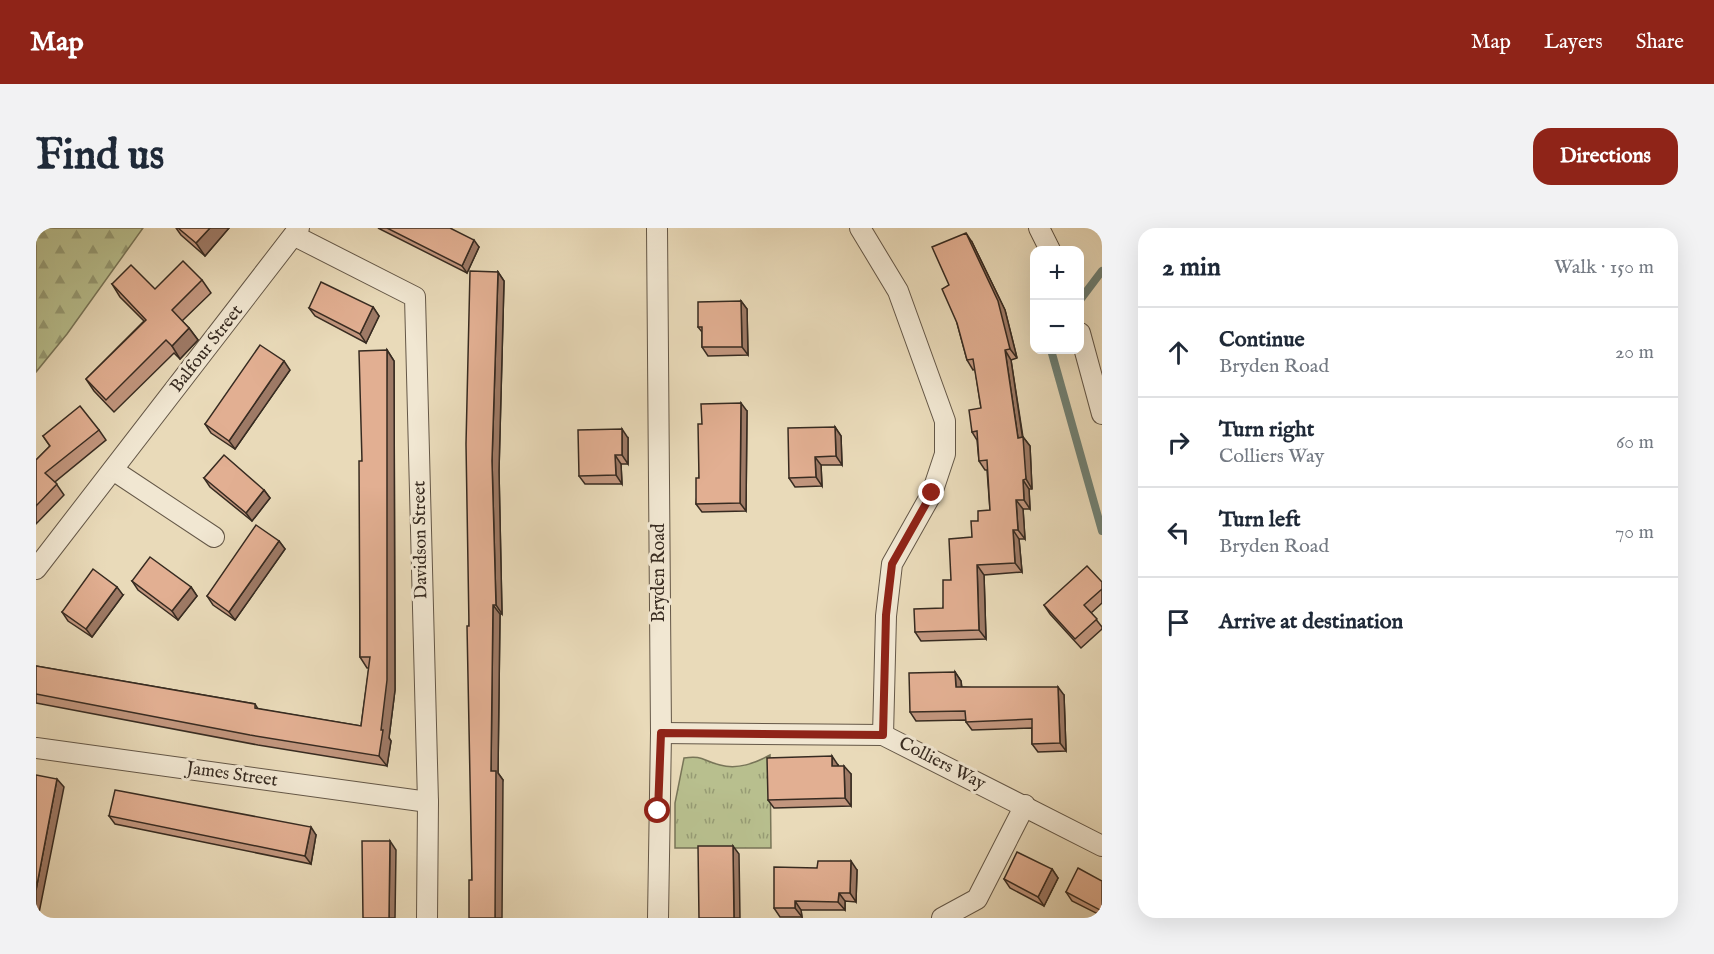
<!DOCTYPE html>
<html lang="en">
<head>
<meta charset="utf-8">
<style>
	body { margin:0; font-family:"IM FELL English",serif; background:#f2f2f3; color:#1f2937 }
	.controls { position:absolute; right:18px; top:18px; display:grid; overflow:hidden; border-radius:12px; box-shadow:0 6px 24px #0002 }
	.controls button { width:54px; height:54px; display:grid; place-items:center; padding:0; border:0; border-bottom:2px solid #e0e1e3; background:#fff; color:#1f2937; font:30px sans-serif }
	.stop { position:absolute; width:18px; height:18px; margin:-14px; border:4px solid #8f2418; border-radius:50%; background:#fff }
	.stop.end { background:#8f2418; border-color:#fff; box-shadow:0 2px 6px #0008 }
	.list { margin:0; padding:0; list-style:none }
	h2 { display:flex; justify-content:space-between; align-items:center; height:78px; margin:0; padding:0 24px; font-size:26px }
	h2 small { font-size:20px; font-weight:400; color:#747a83 }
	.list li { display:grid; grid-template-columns:39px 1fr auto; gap:18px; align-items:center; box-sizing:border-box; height:90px; padding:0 24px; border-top:2px solid #e0e1e3 }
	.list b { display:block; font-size:22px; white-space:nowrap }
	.list p { margin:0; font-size:20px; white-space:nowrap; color:#747a83 }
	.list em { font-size:20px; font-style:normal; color:#747a83 }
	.icon { flex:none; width:33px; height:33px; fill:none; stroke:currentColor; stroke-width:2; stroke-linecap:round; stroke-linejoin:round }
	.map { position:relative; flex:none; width:1066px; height:690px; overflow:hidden; border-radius:18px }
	header { display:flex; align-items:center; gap:36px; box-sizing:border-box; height:84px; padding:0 30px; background:#8f2418; color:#fff }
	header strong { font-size:28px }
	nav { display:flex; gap:33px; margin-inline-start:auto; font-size:21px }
	.intro { display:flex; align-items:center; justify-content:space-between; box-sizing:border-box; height:144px; padding:0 36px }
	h1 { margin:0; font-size:42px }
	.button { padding:15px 27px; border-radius:18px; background:#8f2418; color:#fff; font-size:21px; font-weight:700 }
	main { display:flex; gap:36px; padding:0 36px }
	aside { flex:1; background:#fff; border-radius:18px; box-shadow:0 6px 24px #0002 }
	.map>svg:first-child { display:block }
	.forest { fill:url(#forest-firs); stroke:#787558; stroke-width:1.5 }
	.park { fill:url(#park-tufts); stroke:#787558; stroke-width:1.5 }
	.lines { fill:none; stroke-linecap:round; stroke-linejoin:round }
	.stream { stroke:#718174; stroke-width:8 }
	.minor-casing { stroke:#645747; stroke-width:22 }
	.minor { stroke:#f1e7d2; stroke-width:20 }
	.wall { fill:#c2967e; stroke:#372b21; stroke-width:1.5 }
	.shaded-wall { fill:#9e7a66; stroke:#372b21; stroke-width:1.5 }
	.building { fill:#e2af92; stroke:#372b21; stroke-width:1.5 }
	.route { stroke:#8f2418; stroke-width:8 }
	.labels { text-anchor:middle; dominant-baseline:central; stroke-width:6; stroke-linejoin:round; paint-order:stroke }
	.street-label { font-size:18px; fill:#372b21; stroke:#f1e7d2 }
</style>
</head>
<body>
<header>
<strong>Map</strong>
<nav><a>Map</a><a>Layers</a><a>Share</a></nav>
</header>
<div class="intro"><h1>Find us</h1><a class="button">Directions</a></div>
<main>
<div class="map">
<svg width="1066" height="690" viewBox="0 0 1066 690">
	<defs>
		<pattern id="forest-firs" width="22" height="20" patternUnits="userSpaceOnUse" patternTransform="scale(1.5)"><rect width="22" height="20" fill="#b8bf8e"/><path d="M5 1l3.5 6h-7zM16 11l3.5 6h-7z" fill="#969b74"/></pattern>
		<pattern id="park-tufts" width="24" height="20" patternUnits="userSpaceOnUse" patternTransform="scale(1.5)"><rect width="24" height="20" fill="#b8bf8e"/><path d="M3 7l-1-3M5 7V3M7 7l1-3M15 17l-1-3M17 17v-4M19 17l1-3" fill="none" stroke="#969b74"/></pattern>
	</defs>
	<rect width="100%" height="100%" fill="#e9dab9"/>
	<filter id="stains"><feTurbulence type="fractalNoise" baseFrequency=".00333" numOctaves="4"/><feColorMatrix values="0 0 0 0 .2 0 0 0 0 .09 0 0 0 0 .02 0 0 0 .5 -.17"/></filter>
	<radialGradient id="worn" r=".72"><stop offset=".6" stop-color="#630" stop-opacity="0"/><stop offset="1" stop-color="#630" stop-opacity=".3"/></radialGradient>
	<path class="forest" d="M0 0H107L31 106 0 144Z"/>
	<path class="park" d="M734 527 735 620H639V575L648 530C667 527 667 533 684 537 702 542 719 535 734 527Z"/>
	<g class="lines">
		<g class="stream">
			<path d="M1044 72 1066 43"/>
			<path d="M1015 122 1066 303"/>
		</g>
		<g class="minor-casing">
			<g id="minor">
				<path d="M621 0 625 505 622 690"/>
				<path d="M824 0 862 63 909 193V226L896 265 856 336 850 388 847 507"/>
				<path d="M1003 0 1014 22"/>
				<path d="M259 8 379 69 392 574 391 690"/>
				<path d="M1044 105 1066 186"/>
				<path d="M77 242 178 309"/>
				<path d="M0 341 263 0"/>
				<path d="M625 505 847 507 1066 618"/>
				<path d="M0 520 392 574"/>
				<path d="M906 690 941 671 989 577"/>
			</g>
		</g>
		<use href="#minor" class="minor"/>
	</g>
	<g class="wall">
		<path d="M140 0H193L169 28 145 7Z"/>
		<path d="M342 0H414L443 19 431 45Z"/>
		<path d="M936 14 969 82 981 130 975 132 987 209 994 218 996 261H993L994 281H987L989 311H983L986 344 948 347 950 411 885 413 879 404 907 380 915 352 936 309 942 293 954 282 951 242H949L943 233 941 212 936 204 945 180 939 141 937 142 931 132 921 95 913 57Z"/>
		<path d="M462 44 468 53 463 243 466 386H464L462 545 467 552 436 652 433 398Z"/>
		<path d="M166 52 175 65 146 93 153 100 162 112 144 131 138 125 78 184 58 163 50 151 108 93 84 69 76 56 119 61Z"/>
		<path d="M705 73 711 81 712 127 672 128 666 119V104L662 99Z"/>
		<path d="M337 79 343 88 330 115 279 88 273 80Z"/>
		<path d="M351 122 358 133 359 462 353 510 355 513 351 538 222 517 0 475V438L219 476 222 481 325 498 333 440H331L324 429 326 233Z"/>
		<path d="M254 142 199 221 175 205 169 196Z"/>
		<path d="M711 183 710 283 666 284 660 276 663 250 666 196Z"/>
		<path d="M799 199 805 208 806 237H785L786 258 759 259 753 250Z"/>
		<path d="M63 202 70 212 19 254 28 267 0 296V232L14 218 7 208Z"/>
		<path d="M592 210V236H585L586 256H549L543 248Z"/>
		<path d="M168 250 228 262 234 270 216 293 174 259Z"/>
		<path d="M243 313 249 321 199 392 177 377 171 368Z"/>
		<path d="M96 353 155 359 161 368 142 392 102 362Z"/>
		<path d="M1066 354V375L1055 385 1066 399V401L1045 420 1014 386 1008 377Z"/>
		<path d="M87 367 56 409 32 393 26 384Z"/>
		<path d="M919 444 925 453 926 459 1028 467 1030 523 1002 524 996 516V500L936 502 930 494V492L880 493 874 484Z"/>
		<path d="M802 537V538L815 546V578L738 580 732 572Z"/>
		<path d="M73 588 280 607 275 636 79 596Z"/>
		<path d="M781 640 821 642 820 674 809 673V682H765L766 689H744L738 680Z"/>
		<path d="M1016 641 1022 650 1008 678 974 660 968 651Z"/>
		<path d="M1066 653V688L1036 673 1030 664Z"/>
	</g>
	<g class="shaded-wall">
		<path d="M174 0H193L169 28 160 15Z"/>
		<path d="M930 5 936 14 969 82 981 130 974 121Z"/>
		<path d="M438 12 443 19 431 45 426 38Z"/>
		<path d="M462 44 468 53 463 243 466 386 460 377 456 233Z"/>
		<path d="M705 73 711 81 712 127 706 119Z"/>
		<path d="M337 79 343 88 330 115 324 106Z"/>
		<path d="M153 100 162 112 144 131 136 118Z"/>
		<path d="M351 122 358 133 359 462 353 510 355 513 351 538 343 528 345 502Z"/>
		<path d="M969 122 975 132 987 213V209L994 218 996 261 990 251 982 210Z"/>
		<path d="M248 133 254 142 199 221 193 213Z"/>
		<path d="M705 175 711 183 710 283 704 275Z"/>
		<path d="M799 199 805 208 806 237 800 228Z"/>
		<path d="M586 201 592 210V236L586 227Z"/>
		<path d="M579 227 585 236 586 256 580 247Z"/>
		<path d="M779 229 785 237 786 258 780 249Z"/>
		<path d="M987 252 993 261 994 281 988 272Z"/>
		<path d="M228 262 234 270 216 293 210 285Z"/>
		<path d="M980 272 987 281 989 311 982 302Z"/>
		<path d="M977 302 983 311 986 344 979 335Z"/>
		<path d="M243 313 249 321 199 392 193 384Z"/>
		<path d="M941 337 948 347 950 411 943 402Z"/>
		<path d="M81 359 87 367 56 409 50 401Z"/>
		<path d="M155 359 161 368 142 392 136 383Z"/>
		<path d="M457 377 464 386 462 545 467 552 466 690H459L455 543Z"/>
		<path d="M919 444 925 453 926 468 920 459Z"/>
		<path d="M1022 459 1028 467 1030 523 1024 515Z"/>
		<path d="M796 528 802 537V547L796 538Z"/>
		<path d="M808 538 815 546V578L809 570Z"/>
		<path d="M21 551 28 559 2 690H0V662Z"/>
		<path d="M275 599 280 607 275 636 269 628Z"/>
		<path d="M354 613 360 622 359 690H353Z"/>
		<path d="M697 618 703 626 704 690H698Z"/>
		<path d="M815 633 821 642 820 674 814 665Z"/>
		<path d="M1016 641 1022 650 1008 678 1002 669Z"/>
		<path d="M803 665 809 673V682L802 674Z"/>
		<path d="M759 673 765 682 766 689 759 680Z"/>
	</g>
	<g class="building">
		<path d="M142 0H174L160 15Z"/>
		<path d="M351 0H414L438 12 426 38Z"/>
		<path d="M930 5 962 73 974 121 969 122 982 210 987 209 990 251 987 252 988 272H980L982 302H977L979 335 941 337 943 402 879 404 878 381 907 380V352H915L913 311 936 309 935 293H942V283L954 282 951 232 943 233 941 203 936 204 933 182 945 180 937 131 931 132 921 95 906 61 913 57 896 19Z"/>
		<path d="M147 33 166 52 136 82 153 100 136 118 130 112 70 172 50 151 110 92 76 56 95 37 119 61Z"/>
		<path d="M434 43 462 44 456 233 460 377H457L455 543H460L459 690H433V652H436L431 398H433L430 216Z"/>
		<path d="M285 54 337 79 324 106 273 80Z"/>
		<path d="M705 73 706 119H666V99H662V74Z"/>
		<path d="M224 117 248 133 193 213 169 196Z"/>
		<path d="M351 122V452L345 502H347L343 528 214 507 0 466V438L219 476V480L325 498 334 429H324L323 233H326L323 123Z"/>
		<path d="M705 175 704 275 660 276V250H663L662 196H666L665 176Z"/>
		<path d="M44 178 63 202 9 245 21 256 0 278V232L14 218 7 208Z"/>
		<path d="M799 199 800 228 779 229 780 249 753 250 752 200Z"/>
		<path d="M586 201V227H579L580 247 543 248 542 202Z"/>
		<path d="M188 227 228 262 210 285 168 250Z"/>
		<path d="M220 297 243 313 193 384 171 368Z"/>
		<path d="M114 329 155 359 136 383 96 353Z"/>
		<path d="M1051 338 1066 354V361L1048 377 1061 391 1039 411 1008 377Z"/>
		<path d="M57 341 81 359 50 401 26 384Z"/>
		<path d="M919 444 920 459H1022L1024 515 996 516V491L930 494 929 483 874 484 873 445Z"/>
		<path d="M796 528V538H808L809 570 732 572 731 530Z"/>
		<path d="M0 547 21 551 0 662Z"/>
		<path d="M79 562 275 599 269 628 73 588Z"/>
		<path d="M326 613H354L353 690H327Z"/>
		<path d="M662 618H697L698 690H663Z"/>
		<path d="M981 624 1016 641 1002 669 968 651Z"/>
		<path d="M782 633H815L814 665H803L802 674 759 673V680H738V639L781 640Z"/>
		<path d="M1042 640 1066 653V683L1030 664Z"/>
	</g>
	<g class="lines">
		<path class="route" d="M622 583 625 505 847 507 850 387 856 336 896 265"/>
	</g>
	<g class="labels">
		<g class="street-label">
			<text transform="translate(171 121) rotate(-52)">Balfour Street</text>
			<text transform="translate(385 312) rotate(-91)">Davidson Street</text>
			<text transform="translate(623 345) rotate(-90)">Bryden Road</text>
			<text transform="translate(906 536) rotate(27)">Colliers Way</text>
			<text transform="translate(196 547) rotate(8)">James Street</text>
		</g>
	</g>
	<rect width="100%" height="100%" filter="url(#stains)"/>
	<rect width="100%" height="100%" fill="url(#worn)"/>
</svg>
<div class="controls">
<button>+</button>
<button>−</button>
</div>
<div class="stop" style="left:622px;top:583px"></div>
<div class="stop end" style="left:896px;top:265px"></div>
</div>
<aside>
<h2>2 min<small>Walk · 150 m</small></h2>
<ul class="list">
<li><svg class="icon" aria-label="ahead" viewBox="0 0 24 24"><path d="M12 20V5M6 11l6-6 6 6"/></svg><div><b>Continue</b><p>Bryden Road</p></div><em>20 m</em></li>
<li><svg class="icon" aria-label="right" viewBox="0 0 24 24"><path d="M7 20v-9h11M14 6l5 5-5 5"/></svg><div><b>Turn right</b><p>Colliers Way</p></div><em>60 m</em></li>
<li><svg class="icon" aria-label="left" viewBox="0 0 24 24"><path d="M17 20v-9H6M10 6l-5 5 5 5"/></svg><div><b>Turn left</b><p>Bryden Road</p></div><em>70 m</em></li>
<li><svg class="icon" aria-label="arrive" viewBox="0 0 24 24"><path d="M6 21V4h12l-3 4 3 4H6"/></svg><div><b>Arrive at destination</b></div></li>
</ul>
</aside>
</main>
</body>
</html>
